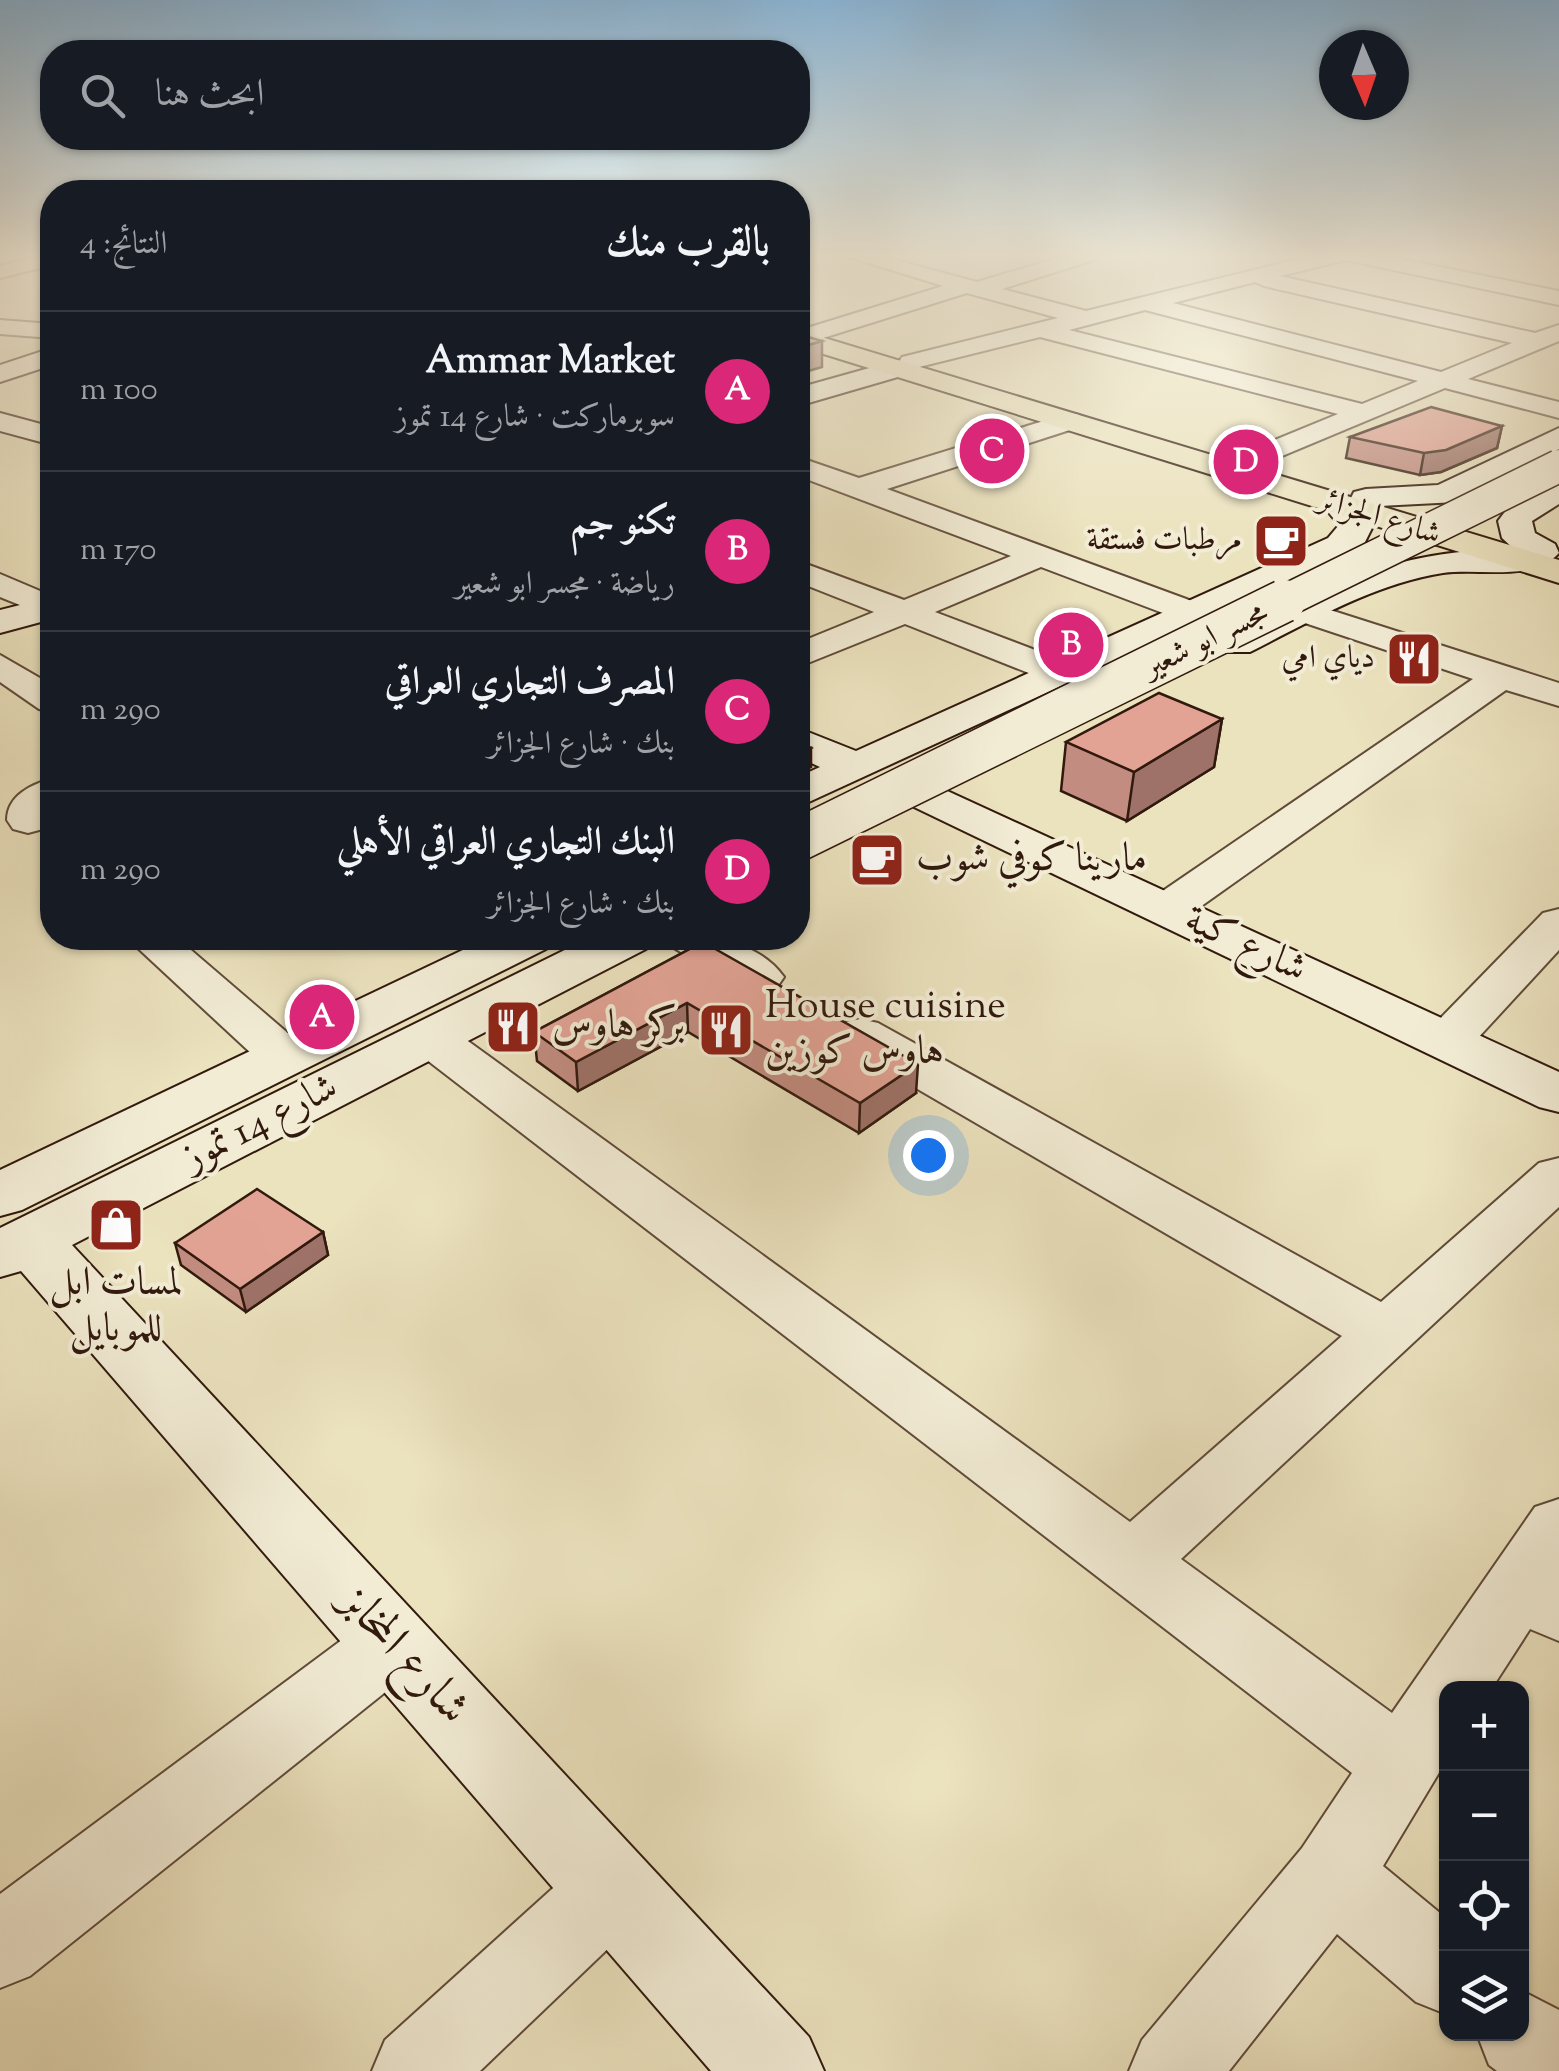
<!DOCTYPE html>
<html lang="ar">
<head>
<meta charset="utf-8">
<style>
	body { margin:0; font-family:"Sorts Mill Goudy",Amiri,serif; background:#20242c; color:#f1f3f6; direction:rtl }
	.controls { position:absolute; right:30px; bottom:30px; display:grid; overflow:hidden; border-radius:20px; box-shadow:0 2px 8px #0004 }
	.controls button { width:90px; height:90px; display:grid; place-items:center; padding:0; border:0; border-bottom:2px solid #363941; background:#171b24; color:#f1f3f6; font:50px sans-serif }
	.compass { position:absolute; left:1319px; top:30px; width:90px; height:90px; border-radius:50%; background:#171b24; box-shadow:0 2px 8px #0004; rotate:178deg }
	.you { position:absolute; left:928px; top:1155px; width:35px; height:35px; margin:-25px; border:8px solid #fff; border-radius:50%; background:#1a73e8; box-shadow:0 0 0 15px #1a73e833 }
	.badge { display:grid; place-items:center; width:65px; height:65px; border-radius:50%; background:#db2777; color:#fff; font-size:32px; font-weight:700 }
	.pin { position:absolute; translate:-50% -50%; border:5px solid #fff; box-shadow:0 2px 10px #0006 }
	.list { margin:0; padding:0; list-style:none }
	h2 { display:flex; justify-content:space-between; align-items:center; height:130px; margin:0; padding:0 40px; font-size:42px }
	h2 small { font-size:32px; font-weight:400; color:#9ea1a6 }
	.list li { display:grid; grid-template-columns:65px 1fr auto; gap:30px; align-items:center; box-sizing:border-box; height:160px; padding:0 40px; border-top:2px solid #363941 }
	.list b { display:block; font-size:38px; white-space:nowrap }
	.list p { margin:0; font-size:32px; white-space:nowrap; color:#9ea1a6 }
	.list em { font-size:32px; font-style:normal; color:#9ea1a6 }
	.icon { flex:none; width:55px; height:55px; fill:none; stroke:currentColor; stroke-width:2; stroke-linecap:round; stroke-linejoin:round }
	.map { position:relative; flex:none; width:1559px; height:2071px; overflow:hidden; direction:ltr }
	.search { position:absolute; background:#171b24; box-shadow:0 2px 8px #0004; left:40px; top:40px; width:770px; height:110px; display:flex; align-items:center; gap:25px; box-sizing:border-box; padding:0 35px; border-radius:40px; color:#9ea1a6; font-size:38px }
	.panel { position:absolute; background:#171b24; box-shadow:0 2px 8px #0004; left:40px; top:180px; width:770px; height:770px; border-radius:40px; direction:rtl }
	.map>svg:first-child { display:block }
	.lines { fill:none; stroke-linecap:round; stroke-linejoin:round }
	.street-casing { stroke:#604b39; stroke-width:4 }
	.secondary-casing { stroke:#31190d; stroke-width:4 }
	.primary-casing { stroke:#31190d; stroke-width:4 }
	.street { fill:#f2ecd5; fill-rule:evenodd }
	.secondary { fill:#f2ecd5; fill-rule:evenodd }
	.primary { fill:#ebe2be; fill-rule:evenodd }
	.secondary-bridge-far1-casing { stroke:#31190d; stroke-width:35; stroke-linecap:butt }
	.secondary-bridge-casing { stroke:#31190d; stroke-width:45; stroke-linecap:butt }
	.secondary-bridge-far1 { stroke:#f2ecd5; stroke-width:32 }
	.secondary-bridge { stroke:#f2ecd5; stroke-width:42 }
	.wall { fill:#c28c80; stroke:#31190d; stroke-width:2.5 }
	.shaded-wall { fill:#9e7268; stroke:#31190d; stroke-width:2.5 }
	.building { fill:#e2a395; stroke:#31190d; stroke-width:2.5 }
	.labels { text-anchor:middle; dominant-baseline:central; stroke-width:8; stroke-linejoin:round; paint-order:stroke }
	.far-street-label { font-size:32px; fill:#31190d; stroke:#f2ecd5 }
	.far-poi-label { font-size:32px; fill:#31190d; stroke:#f2ecd5; text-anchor:end }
	.poi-label { font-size:40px; fill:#31190d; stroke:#f2ecd5; text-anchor:start }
	.street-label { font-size:40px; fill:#31190d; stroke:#f2ecd5 }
	.near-street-label { font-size:48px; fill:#31190d; stroke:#f2ecd5 }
</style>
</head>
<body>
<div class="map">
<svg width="1559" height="2071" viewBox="0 0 1559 2071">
	<rect width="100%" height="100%" fill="#ebe2be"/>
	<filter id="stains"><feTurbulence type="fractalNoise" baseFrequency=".002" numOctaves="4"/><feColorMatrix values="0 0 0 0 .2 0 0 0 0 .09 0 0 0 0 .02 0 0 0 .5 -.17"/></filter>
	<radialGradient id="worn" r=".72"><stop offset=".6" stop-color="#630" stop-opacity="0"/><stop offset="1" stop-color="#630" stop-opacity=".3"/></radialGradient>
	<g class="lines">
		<g class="street-casing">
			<g id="street">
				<path d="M44 255H52V265L0 278V266Z"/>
				<path d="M843 255H877L977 282 1068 255H1100L1097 259 1002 289 1086 311 1315 255H1381L1559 291V305L1346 260 1280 276 1535 333 1559 325V341L1468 379 1559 402V418L1445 388 1246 471 1236 468 1232 462 1236 456 1338 414 1040 337 911 369 902 367 899 362 902 357 1058 318 967 293 823 338H807L803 333 807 328 943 286ZM1255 282 1264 286 1512 343 1441 372 1173 303ZM1145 310 1418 381 1362 404 1069 330Z"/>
				<path d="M0 320 52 324V338L0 334Z"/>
				<path d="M1069 413 1079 415 1083 421 1079 427 887 489 1208 607 1213 614 1208 621H1184L1041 567 935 612 1080 667 1085 675 1080 683H1054L905 624 798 667V643L874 612 798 582V561L904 600 1011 556 798 476V457L859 478Z"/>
				<path d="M0 574 52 596V618L0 597Z"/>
				<path d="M1302 601 1559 683V706L1506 690 1183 919 1167 923 1151 919 1144 909 1151 899 1473 679 1290 618 1285 611 1290 604Z"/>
				<path d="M0 655 52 685V712L39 709 0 682Z"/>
				<path d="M52 779V810L43 829 28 833 13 829 7 820C7 796 31 784 52 779Z"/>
				<path d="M1559 909V950L1465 1052 1447 1056 1429 1052 1422 1041 1429 1030 1543 913Z"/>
				<path d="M127 938H177L304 1047 311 1058 304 1069 286 1074 268 1069Z"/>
				<path d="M667 938C707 935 758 940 784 977L777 987C740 996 705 966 674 948Z"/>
				<path d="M860 1019 878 1023 1381 1302 1539 1163 1559 1158V1207L1181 1559 1392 1713 1535 1507 1559 1499V1641L1530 1629 1492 1688H1446V1761L1383 1866 1446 1918V2014L1416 2002 1337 1934 1229 2071H1129L1142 2040 1302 1848 1352 1773 414 1050 407 1039 414 1028 432 1024 450 1028 1130 1522 1342 1336 842 1045 835 1034 842 1023Z"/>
				<path d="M392 1612 418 1622 428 1644 418 1666 30 1976 0 1988V1894L366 1622Z"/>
				<path d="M612 1849 641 1861 653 1889 641 1917 480 2071H372L385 2040 583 1861Z"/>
				<path d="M1522 1991 1559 2010V2071H1497L1489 2065 1477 2034H1522Z"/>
			</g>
		</g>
		<g class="secondary-casing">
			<g id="secondary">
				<path d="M52 348V365L0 382V365Z"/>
				<path d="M898 360 912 368 908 374 798 406V388Z"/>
				<path d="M0 413 52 427V445L0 431Z"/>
				<path d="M1559 428V449L1457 502 1360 507 1374 524 1363 546 1352 552 798 807V777L820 767 798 757V728L856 751 1328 538 1339 525 1325 508 1330 501 1350 500 1354 492 1366 489 1438 485Z"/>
				<path d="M1559 480V504L1532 521 1535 533 1555 544 1559 553C1533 582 1480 568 1443 573 1374 584 1311 621 1250 652H1222L1216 644C1227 628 1252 621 1269 613 1348 574 1426 547 1515 550L1502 538 1498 521 1510 505Z"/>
				<path d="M52 597V619L0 633V610Z"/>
				<path d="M930 783 1559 1072V1112L1539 1107 914 807 907 797 914 787Z"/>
				<path d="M488 938H554L546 949 22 1210 0 1216V1170Z"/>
				<path d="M589 938H654L646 949 72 1245 809 2037 824 2071H711L21 1271 0 1277V1228Z"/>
			</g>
		</g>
		<g class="primary-casing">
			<path id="primary" d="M798 330 1559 560V583L798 346Z"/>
		</g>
		<use href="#street" class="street"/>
		<use href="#secondary" class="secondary"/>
		<use href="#primary" class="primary"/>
		<g class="secondary-bridge-far1-casing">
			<path id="secondary-bridge-far1" d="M1279 604 1559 466"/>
		</g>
		<g class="secondary-bridge-casing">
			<path id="secondary-bridge" d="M798 840 1284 601"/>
		</g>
		<use href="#secondary-bridge-far1" class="secondary-bridge-far1"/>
		<use href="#secondary-bridge" class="secondary-bridge"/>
	</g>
	<g class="wall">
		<path d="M1502 426 1497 448 1441 472 1420 475 1346 458 1350 437Z"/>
		<path d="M1222 719 1214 767 1127 821 1061 791 1066 742Z"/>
		<path d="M703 942 916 1093 859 1133 688 1032 578 1091 537 1061 534 1032Z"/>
		<path d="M323 1232 328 1255 246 1312 181 1265 175 1243Z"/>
	</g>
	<g class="shaded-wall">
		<path d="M822 341V367L798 374V348Z"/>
		<path d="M1502 426 1497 448 1441 472 1420 475 1424 453Z"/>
		<path d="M1222 719 1214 767 1127 821 1134 772Z"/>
		<path d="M811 748V767L798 773V754Z"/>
		<path d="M687 1003 688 1032 578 1091 576 1062Z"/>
		<path d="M918 1064 916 1093 859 1133 860 1103Z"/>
		<path d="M323 1232 328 1255 246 1312 240 1289Z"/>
	</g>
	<g class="building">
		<path d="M798 334 822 341 798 348Z"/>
		<path d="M1431 407 1502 426 1446 450 1424 453 1350 437Z"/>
		<path d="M1159 693 1222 719 1134 772 1066 742Z"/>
		<path d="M798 742 811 748 798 754Z"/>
		<path d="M703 942 918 1064 860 1103 687 1003 576 1062 534 1032Z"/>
		<path d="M257 1189 323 1232 240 1289 175 1243Z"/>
	</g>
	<linearGradient id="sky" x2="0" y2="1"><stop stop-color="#8bb6d7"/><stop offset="0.47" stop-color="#f6f2e2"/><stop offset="1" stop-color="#f6f2e2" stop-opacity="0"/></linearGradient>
	<rect width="1559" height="545" fill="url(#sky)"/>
	<defs>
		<g id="cafe-square" transform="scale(2.875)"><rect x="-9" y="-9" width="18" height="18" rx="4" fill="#8f2418" stroke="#f2ecd5"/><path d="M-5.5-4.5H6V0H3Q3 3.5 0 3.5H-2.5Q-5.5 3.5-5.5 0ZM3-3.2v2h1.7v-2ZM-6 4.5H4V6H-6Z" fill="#fff"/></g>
		<g id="restaurant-square" transform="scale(2.875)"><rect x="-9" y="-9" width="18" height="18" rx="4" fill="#8f2418" stroke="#f2ecd5"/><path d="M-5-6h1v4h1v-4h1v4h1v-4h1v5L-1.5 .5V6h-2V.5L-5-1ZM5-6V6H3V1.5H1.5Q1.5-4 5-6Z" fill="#fff"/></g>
		<g id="shop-square" transform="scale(2.875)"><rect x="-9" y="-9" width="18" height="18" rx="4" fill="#8f2418" stroke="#f2ecd5"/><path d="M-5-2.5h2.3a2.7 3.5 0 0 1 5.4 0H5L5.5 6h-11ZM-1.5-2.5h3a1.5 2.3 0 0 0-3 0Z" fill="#fff"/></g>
	</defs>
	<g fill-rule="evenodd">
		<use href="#cafe-square" x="1281" y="541"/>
		<use href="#restaurant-square" x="1414" y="659"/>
		<use href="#cafe-square" x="877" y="860"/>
		<use href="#restaurant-square" x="513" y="1027"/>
		<use href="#restaurant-square" x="726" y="1030"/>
		<use href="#shop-square" x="116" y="1225"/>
	</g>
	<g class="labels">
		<g class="far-street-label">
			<text transform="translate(1379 518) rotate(17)">شارع الجزائر</text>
			<text transform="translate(1206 641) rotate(-26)">مجسر ابو شعير</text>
		</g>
		<g class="far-poi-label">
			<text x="1242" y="541">مرطبات فستقة</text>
			<text x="1375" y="659">دياي امي</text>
		</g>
		<g class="poi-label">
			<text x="916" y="860">مارينا كوفي شوب</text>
			<text x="765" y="1007">House cuisine<tspan x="765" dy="46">هاوس كوزين</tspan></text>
			<text x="552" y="1027">بركر هاوس</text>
			<text x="116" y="1284" text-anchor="middle">لمسات ابل<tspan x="116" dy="46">للموبايل</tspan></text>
		</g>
		<g class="street-label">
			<text transform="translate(1245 946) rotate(25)">شارع كية</text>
			<text transform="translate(261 1124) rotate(-27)">شارع 14 تموز</text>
		</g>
		<g class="near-street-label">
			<text transform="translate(403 1656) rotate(48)">شارع المخابز</text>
		</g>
	</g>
	<rect width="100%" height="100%" filter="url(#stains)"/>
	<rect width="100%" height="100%" fill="url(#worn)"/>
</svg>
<div class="controls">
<button>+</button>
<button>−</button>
<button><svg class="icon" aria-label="locate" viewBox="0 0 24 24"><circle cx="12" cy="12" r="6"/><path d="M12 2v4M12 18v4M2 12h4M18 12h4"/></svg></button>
<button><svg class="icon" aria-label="layers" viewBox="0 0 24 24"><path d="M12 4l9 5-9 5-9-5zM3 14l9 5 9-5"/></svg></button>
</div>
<svg class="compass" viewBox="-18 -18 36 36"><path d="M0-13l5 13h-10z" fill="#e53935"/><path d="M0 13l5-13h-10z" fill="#9ea1a6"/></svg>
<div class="you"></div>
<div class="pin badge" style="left:322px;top:1017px">A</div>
<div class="pin badge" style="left:1071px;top:645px">B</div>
<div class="pin badge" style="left:992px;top:451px">C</div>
<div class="pin badge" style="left:1246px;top:462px">D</div>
<div class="search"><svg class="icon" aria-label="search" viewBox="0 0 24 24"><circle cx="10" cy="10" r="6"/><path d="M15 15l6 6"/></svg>ابحث هنا</div>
<section class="panel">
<h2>بالقرب منك<small>النتائج: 4</small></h2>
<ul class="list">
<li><span class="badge">A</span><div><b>Ammar Market</b><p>سوبرماركت · شارع 14 تموز</p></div><em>100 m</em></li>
<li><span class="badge">B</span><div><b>تكنو جم</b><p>رياضة · مجسر ابو شعير</p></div><em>170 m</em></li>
<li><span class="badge">C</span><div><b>المصرف التجاري العراقي</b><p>بنك · شارع الجزائر</p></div><em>290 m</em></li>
<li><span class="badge">D</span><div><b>البنك التجاري العراقي الأهلي</b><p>بنك · شارع الجزائر</p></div><em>290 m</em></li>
</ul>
</section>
</div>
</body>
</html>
